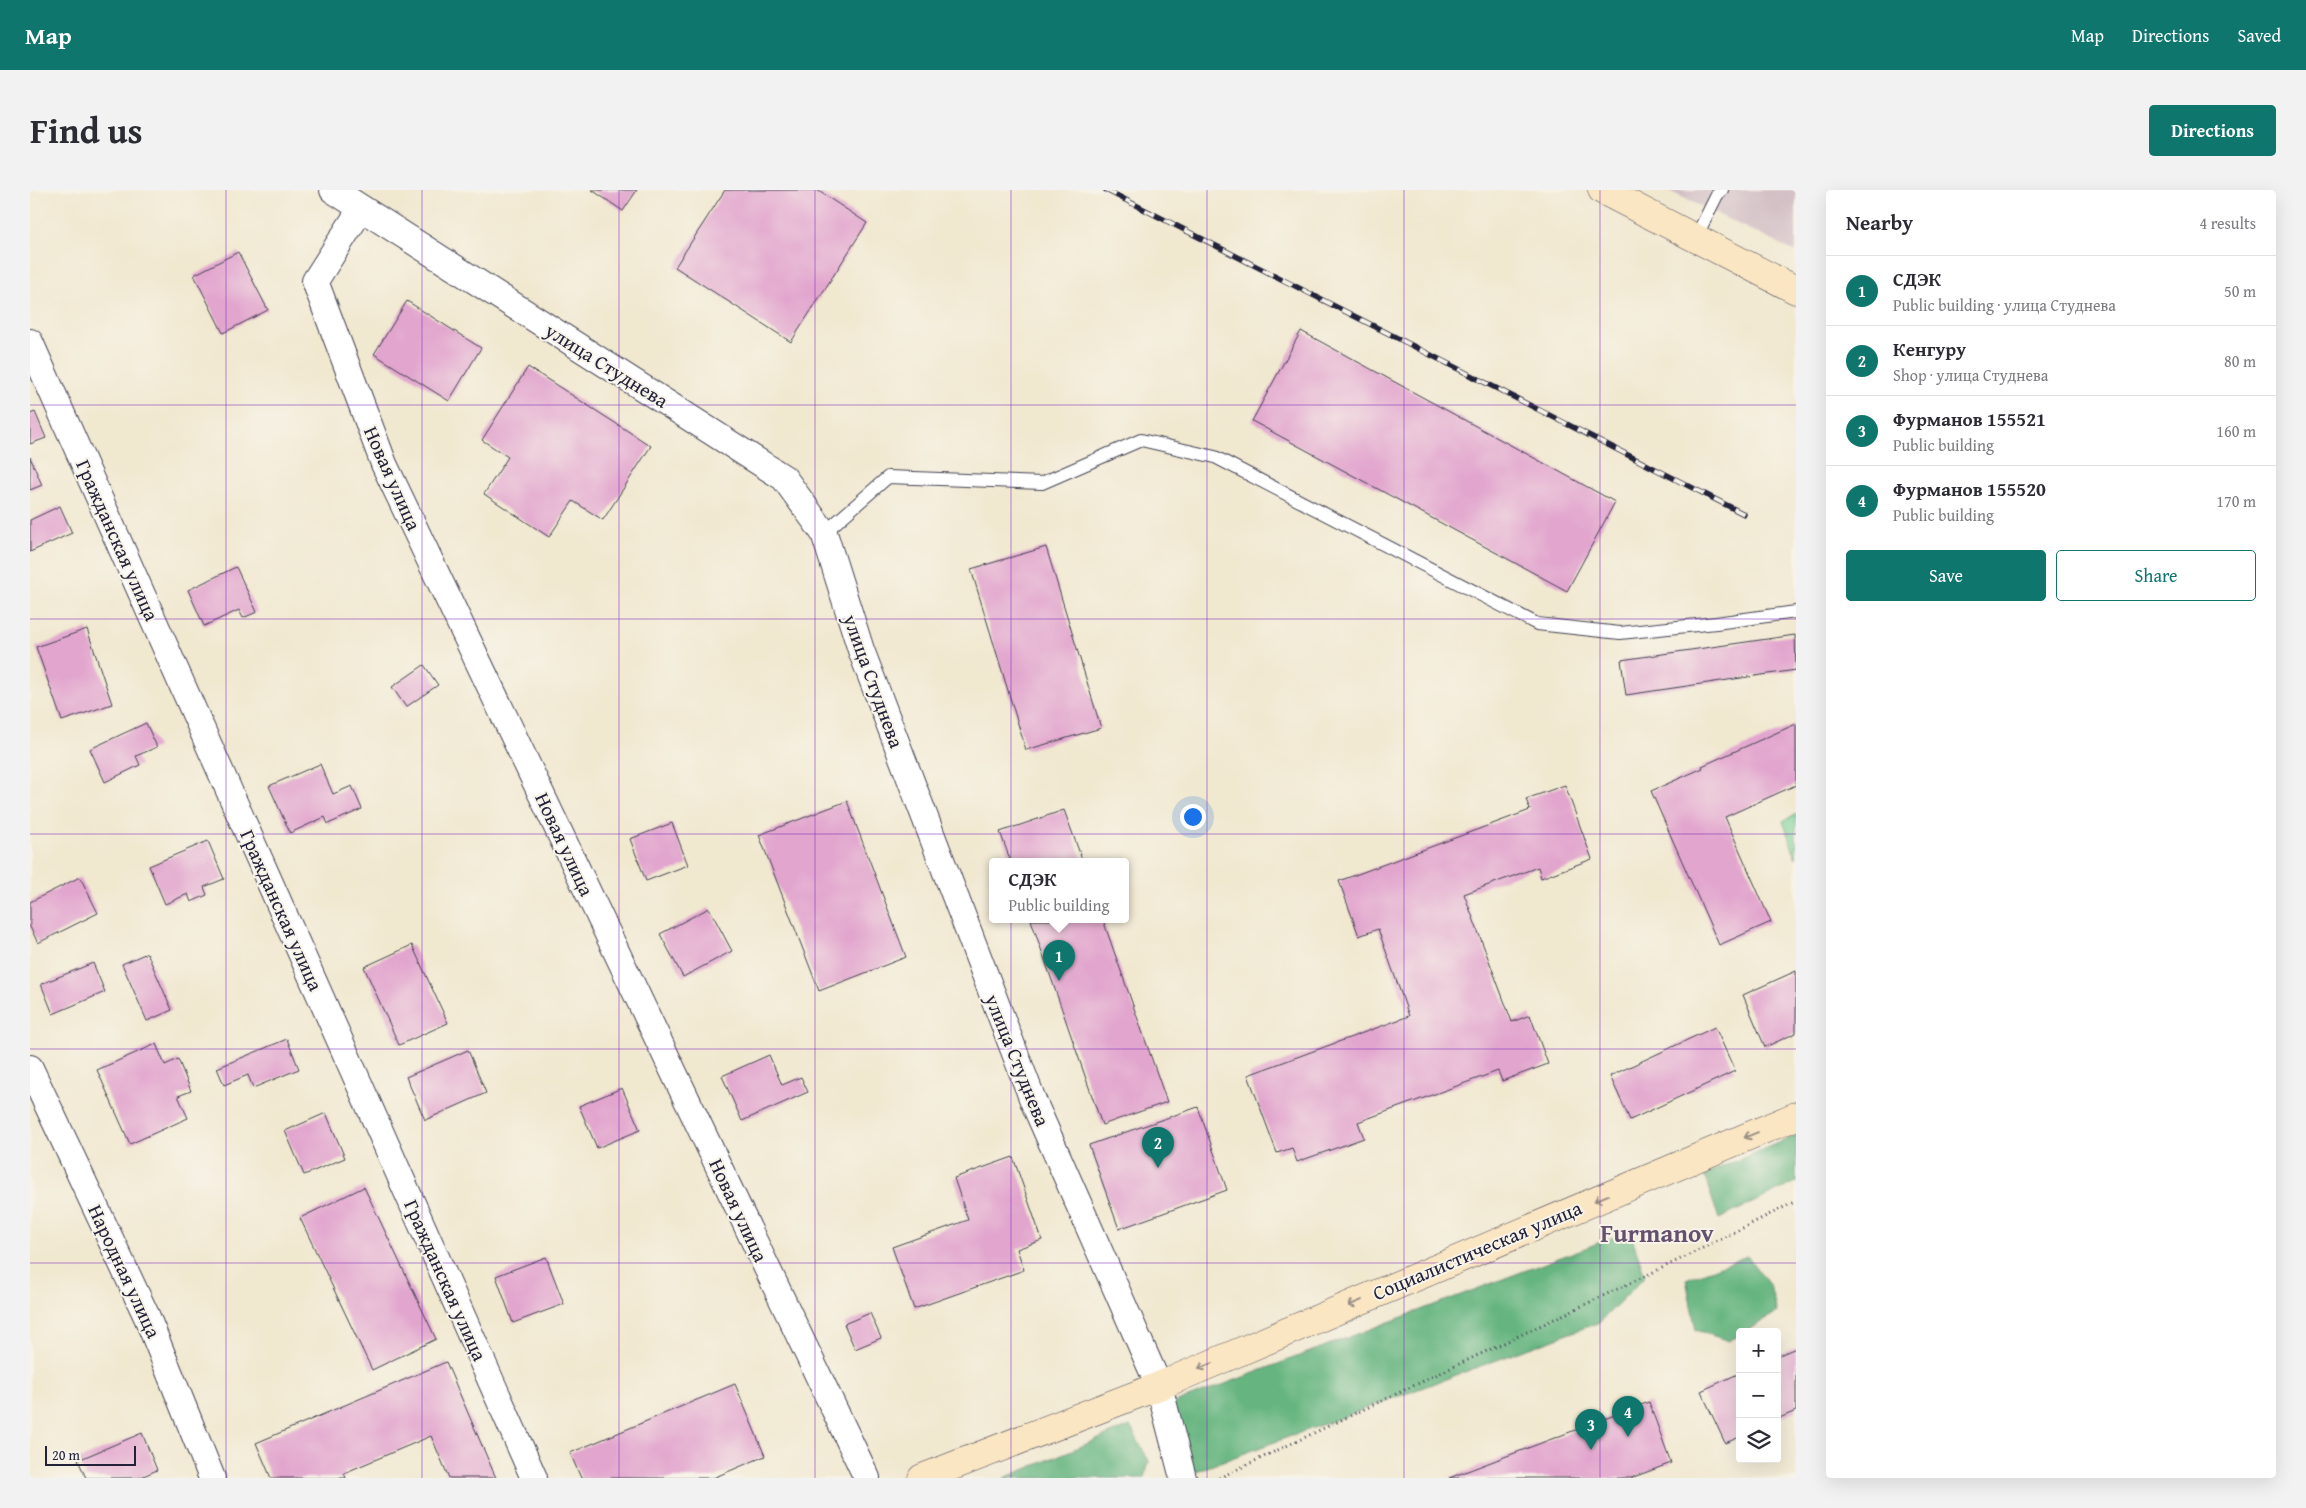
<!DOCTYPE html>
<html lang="en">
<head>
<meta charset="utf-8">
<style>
	body { margin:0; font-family:"Gentium Book Plus",serif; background:#f2f2f3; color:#2b2b33 }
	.controls { position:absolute; right:15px; bottom:15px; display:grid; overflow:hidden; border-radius:5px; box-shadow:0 5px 20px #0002 }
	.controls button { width:45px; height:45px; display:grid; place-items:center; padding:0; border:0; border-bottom:1px solid #e1e1e2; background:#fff; color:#2b2b33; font:25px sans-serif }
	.scale { position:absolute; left:15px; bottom:12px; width:91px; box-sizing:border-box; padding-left:5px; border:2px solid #22223b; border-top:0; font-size:14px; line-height:18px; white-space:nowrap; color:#22223b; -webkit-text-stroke:4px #f7f3e8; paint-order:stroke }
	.you { position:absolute; left:1162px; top:626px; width:18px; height:18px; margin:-12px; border:4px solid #fff; border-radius:50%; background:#1a73e8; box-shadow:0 0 0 8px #1a73e833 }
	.badge { display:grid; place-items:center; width:32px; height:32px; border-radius:50%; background:#0f766e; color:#fff; font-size:16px; font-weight:700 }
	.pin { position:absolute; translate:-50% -41px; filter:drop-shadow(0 1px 2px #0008) }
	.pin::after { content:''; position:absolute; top:26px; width:18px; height:15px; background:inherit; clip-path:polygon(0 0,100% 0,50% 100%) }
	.popup { position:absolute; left:959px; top:668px; width:140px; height:65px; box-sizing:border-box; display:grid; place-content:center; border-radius:5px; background:#fff; filter:drop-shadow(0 1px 4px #0005); font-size:16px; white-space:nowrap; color:#7c7c81 }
	.popup b { font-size:19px; color:#2b2b33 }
	.popup::after { content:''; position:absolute; left:50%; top:100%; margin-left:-10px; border:10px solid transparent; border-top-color:#fff }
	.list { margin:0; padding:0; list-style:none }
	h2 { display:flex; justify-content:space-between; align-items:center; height:65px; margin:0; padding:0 20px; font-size:21px }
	h2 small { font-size:16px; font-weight:400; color:#7c7c81 }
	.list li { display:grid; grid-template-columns:32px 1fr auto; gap:15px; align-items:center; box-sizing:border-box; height:70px; padding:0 20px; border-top:1px solid #e1e1e2 }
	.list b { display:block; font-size:19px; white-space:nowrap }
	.list p { margin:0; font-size:16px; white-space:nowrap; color:#7c7c81 }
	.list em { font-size:16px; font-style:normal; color:#7c7c81 }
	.actions { display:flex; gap:10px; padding:15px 20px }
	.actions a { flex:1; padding:11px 0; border:1px solid #0f766e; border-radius:5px; text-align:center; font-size:18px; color:#0f766e }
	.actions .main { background:#0f766e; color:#fff }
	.icon { flex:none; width:28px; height:28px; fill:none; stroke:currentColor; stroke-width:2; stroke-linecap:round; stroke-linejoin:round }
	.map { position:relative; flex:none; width:1766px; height:1288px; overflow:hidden; border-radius:5px }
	header { display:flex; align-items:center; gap:30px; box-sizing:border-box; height:70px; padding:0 25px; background:#0f766e; color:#fff }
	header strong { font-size:24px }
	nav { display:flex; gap:28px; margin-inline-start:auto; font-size:18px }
	.intro { display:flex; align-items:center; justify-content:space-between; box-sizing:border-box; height:120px; padding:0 30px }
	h1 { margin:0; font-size:35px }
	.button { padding:12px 22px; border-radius:5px; background:#0f766e; color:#fff; font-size:18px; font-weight:700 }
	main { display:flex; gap:30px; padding:0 30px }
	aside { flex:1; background:#fff; border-radius:5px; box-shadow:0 5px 20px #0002 }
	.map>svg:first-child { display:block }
	.industrial { fill:#d2bec5 }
	.green { fill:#7dd398; stroke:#507a6a }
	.forest { fill:#66b580; stroke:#446c5e }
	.building { fill:#e2a5ce }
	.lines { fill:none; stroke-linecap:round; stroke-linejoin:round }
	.lane-casing { stroke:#414051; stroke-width:14 }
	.street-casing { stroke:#414051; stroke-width:28 }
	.secondary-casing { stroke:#414051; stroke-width:29 }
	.path { stroke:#414051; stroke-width:3; stroke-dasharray:1 4; stroke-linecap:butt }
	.lane { stroke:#fff; stroke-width:12 }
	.street { stroke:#fff; stroke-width:26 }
	.secondary { stroke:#fbe6c3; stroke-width:28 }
	.rail-casing { stroke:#22223b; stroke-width:5.5 }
	.rail { stroke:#f7f3e8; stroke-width:4; stroke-dasharray:11; stroke-linecap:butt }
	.oneway { stroke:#998e86 }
	.grid { fill:none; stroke:#7b2cbf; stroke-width:1; stroke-opacity:0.55 }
	.labels { text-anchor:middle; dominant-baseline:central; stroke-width:4; stroke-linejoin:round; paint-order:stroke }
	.street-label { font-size:20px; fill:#22223b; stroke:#f7f3e8 }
	.district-label { font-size:25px; font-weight:bold; fill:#65506e; stroke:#f7f3e8 }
</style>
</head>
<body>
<header>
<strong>Map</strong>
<nav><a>Map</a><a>Directions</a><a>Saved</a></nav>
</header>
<div class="intro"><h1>Find us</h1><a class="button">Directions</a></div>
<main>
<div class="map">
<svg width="1766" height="1288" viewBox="0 0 1766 1288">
	<rect width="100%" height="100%" fill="#f7f3e8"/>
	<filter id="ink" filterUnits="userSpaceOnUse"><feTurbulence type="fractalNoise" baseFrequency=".02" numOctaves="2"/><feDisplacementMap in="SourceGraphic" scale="10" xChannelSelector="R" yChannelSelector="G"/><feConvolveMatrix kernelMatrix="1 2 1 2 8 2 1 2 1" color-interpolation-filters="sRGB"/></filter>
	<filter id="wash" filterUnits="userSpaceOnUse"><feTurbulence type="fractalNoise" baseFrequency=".0096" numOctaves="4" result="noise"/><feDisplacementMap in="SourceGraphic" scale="20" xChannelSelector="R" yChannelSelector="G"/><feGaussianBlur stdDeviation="1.12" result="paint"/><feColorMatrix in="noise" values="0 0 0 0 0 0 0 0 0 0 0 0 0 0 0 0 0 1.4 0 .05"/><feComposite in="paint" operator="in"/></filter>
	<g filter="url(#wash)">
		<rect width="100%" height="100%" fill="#f1e8d0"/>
		<path class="industrial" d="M1637 0H1766V62Z"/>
		<path class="green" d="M1766 624V668L1753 631Z"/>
		<g class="forest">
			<path d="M1766 945V992L1689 1029 1674 985Z"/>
			<path d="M1600 1041 1615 1086 1570 1132 1161 1283 1142 1214Z"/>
			<path d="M1717 1066 1740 1096 1747 1122 1715 1142H1710V1145L1699 1151 1666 1140 1656 1089Z"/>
			<path d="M1100 1236 1119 1271 1115 1288H974Z"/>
		</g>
		<g id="blocks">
			<g class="building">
				<path d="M562 0H607L593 21Z"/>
				<path d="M695 0H787L837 33 761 152 645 77Z"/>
				<path d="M208 62 238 120 193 143 164 85Z"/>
				<path d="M377 111 451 158 419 211 344 164Z"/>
				<path d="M1271 141 1585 312 1537 401 1222 231Z"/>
				<path d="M498 177 621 256 573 330 543 311 519 347 454 304 478 267 452 250Z"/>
				<path d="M5 222 16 248 0 254V224Z"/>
				<path d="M0 267 12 295 0 300Z"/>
				<path d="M30 316 42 343 0 362V330Z"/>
				<path d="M1016 357 1071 538 996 560 941 379Z"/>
				<path d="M206 377 227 422 213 428 209 420 174 436 158 400Z"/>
				<path d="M57 439 82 514 32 531 6 457Z"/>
				<path d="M1765 445 1766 480 1596 505 1591 470Z"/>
				<path d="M394 475 408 495 376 517 362 497Z"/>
				<path d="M116 533 127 557 106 566 110 575 75 592 60 559Z"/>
				<path d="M1766 534V595L1695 627 1741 732 1689 755 1621 601 1673 578 1672 576Z"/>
				<path d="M290 574 303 604 322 596 332 619 298 634 295 627 260 643 239 596Z"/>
				<path d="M1535 595 1562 669 1511 688 1508 677 1434 704 1482 832 1500 825 1518 874 1472 891 1468 881 1328 932 1334 948 1267 972 1262 958 1247 963 1218 885 1379 826 1348 739 1329 746 1309 691 1500 620 1496 609Z"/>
				<path d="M817 611 876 767 789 801 729 645Z"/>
				<path d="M1034 620 1053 672H981L970 642Z"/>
				<path d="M642 633 658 675 616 691 600 649Z"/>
				<path d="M178 651 194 689 174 697 177 705 161 712 158 704 135 714 119 676Z"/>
				<path d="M50 687 68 723 8 753 0 737V712Z"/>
				<path d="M679 718 702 761 653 787 630 744Z"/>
				<path d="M1001 730H1073L1137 912 1072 935Z"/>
				<path d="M382 755 418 833 369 855 334 777Z"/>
				<path d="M117 763 142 820 117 831 92 774Z"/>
				<path d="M63 773 75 802 23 824 11 794Z"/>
				<path d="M1766 781V843L1735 857 1713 805Z"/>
				<path d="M1685 837 1705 881 1600 930 1580 886Z"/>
				<path d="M257 849 269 879 223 898 218 885 194 895 187 878Z"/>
				<path d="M126 854 135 875 148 869 161 901 148 906 158 928 100 954 67 880Z"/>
				<path d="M438 860 456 903 395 930 376 887Z"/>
				<path d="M739 865 752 895 771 887 778 902 712 931 692 886Z"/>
				<path d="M592 898 610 940 567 958 549 916Z"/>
				<path d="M1168 917 1197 1000 1089 1039 1059 955Z"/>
				<path d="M296 923 315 968 274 985 255 941Z"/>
				<path d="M983 967 1012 1050 987 1059 994 1080 884 1119 862 1057 938 1030 924 988Z"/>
				<path d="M334 997 406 1149 342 1180 270 1028Z"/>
				<path d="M516 1067 534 1114 483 1133 466 1086Z"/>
				<path d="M840 1123 851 1148 825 1159 814 1134Z"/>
				<path d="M1766 1158V1221L1747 1229V1166Z"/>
				<path d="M416 1172 466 1288H419L401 1246 314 1283 316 1288H241L226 1253Z"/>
				<path d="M1710 1183V1247L1695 1253 1671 1201Z"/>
				<path d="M705 1194 735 1266 683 1288H551L540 1263Z"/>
				<path d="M1619 1212 1641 1273 1601 1288H1419Z"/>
				<path d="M112 1243 127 1280 109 1288H56L48 1270Z"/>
			</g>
		</g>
	</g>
	<g filter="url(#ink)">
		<use href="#blocks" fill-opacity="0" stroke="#414051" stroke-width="1"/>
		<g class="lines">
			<g class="lane-casing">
				<g id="lane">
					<path d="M1665 49 1687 5 1692 0"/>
					<path d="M794 343 858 287 1012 293 1111 250 1185 267 1507 434 1590 443 1686 433 1766 422"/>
				</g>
			</g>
			<g class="street-casing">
				<g id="street">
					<path d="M303 0 754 288 794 343 831 460 1004 913 1129 1196 1153 1288"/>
					<path d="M331 19 285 91 354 274 837 1288"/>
					<path d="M0 152 504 1288"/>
					<path d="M0 878 117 1127 182 1288"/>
				</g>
			</g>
			<g class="secondary-casing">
				<g id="secondary">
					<path d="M1572 0 1766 100"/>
					<path d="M892 1288 1129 1196 1766 926"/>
				</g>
			</g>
			<path class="path" d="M1189 1288 1655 1067 1766 1011"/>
			<use href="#lane" class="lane"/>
			<use href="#street" class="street"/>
			<use href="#secondary" class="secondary"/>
			<g class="rail-casing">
				<path id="rail" d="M1076 0 1714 324"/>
			</g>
			<use href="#rail" class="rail"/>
		</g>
		<defs><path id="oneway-shaft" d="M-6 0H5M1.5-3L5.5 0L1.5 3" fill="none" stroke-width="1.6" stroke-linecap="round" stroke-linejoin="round" transform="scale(1.25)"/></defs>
		<g class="oneway">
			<use href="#oneway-shaft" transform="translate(1721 945) rotate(158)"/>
			<use href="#oneway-shaft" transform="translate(1571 1008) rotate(157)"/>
			<use href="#oneway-shaft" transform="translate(1325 1113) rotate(157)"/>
			<use href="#oneway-shaft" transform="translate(1175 1176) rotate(157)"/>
		</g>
	</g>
	<path class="grid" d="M196 0V1288M392 0V1288M589 0V1288M785 0V1288M981 0V1288M1177 0V1288M1374 0V1288M1570 0V1288M0 215H1766M0 429H1766M0 644H1766M0 859H1766M0 1073H1766"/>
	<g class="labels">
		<g class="street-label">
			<text transform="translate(577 175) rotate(32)">улица Студнева</text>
			<text transform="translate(363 288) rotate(66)">Новая улица</text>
			<text transform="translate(88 350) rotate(66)">Гражданская улица</text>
			<text transform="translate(844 491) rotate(70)">улица Студнева</text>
			<text transform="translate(535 654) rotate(65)">Новая улица</text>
			<text transform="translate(252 720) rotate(66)">Гражданская улица</text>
			<text transform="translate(988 870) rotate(68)">улица Студнева</text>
			<text transform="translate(709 1020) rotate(65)">Новая улица</text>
			<text transform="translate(1447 1060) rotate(-23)">Социалистическая улица</text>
			<text transform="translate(95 1081) rotate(65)">Народная улица</text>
			<text transform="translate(416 1090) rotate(66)">Гражданская улица</text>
		</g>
		<g class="district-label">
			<text x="1627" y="1043">Furmanov</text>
		</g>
	</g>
</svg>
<div class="controls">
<button>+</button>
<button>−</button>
<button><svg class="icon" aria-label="layers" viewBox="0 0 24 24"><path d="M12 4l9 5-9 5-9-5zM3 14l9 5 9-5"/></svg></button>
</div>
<div class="scale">20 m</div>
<div class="you"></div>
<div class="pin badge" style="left:1029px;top:791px">1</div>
<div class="popup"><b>СДЭК</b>Public building</div>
<div class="pin badge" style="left:1128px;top:978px">2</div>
<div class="pin badge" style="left:1561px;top:1260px">3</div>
<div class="pin badge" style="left:1598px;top:1247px">4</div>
</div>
<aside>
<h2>Nearby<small>4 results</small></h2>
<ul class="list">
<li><span class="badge">1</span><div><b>СДЭК</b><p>Public building · улица Студнева</p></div><em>50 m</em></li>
<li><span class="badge">2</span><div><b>Кенгуру</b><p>Shop · улица Студнева</p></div><em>80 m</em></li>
<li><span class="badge">3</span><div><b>Фурманов 155521</b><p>Public building</p></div><em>160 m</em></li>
<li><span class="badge">4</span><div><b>Фурманов 155520</b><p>Public building</p></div><em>170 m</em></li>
</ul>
<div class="actions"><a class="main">Save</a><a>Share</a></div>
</aside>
</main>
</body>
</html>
